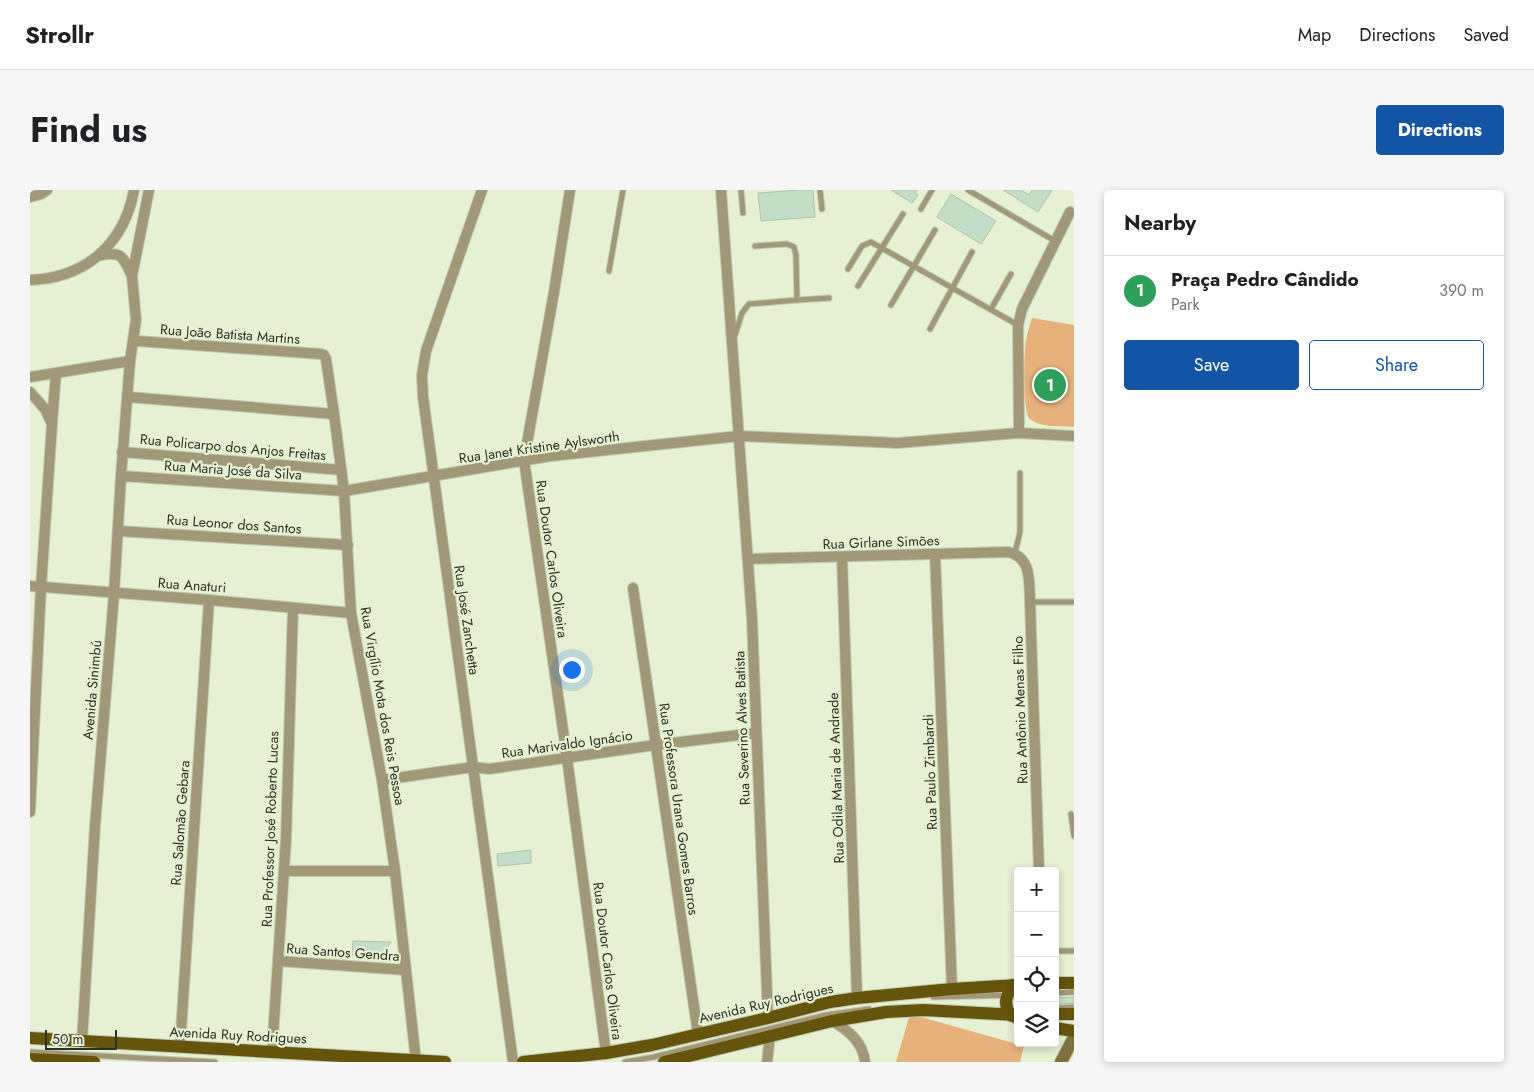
<!DOCTYPE html>
<html lang="en">
<head>
<meta charset="utf-8">
<style>
	body { margin:0; font-family:Jost,sans-serif; background:#f6f6f6; color:#202124 }
	.controls { position:absolute; right:15px; bottom:15px; display:grid; overflow:hidden; border-radius:5px; box-shadow:0 2px 8px #0003 }
	.controls button { width:45px; height:45px; display:grid; place-items:center; padding:0; border:0; border-bottom:1px solid #e0e0e0; background:#fff; color:#202124; font:25px sans-serif }
	.scale { position:absolute; left:15px; bottom:12px; width:72px; box-sizing:border-box; padding-left:5px; border:2px solid #2e3126; border-top:0; font-size:14px; line-height:18px; white-space:nowrap; color:#2e3126; -webkit-text-stroke:4px #e6f0d2; paint-order:stroke }
	.you { position:absolute; left:541px; top:479px; width:18px; height:18px; margin:-12px; border:4px solid #fff; border-radius:50%; background:#1a73e8; box-shadow:0 0 0 8px #1a73e833 }
	.badge { display:grid; place-items:center; width:32px; height:32px; border-radius:50%; background:#1454a4; color:#fff; font-size:16px; font-weight:700 }
	.pin { position:absolute; translate:-50% -50%; border:2px solid #fff; box-shadow:0 1px 5px #0006 }
	.list { margin:0; padding:0; list-style:none }
	h2 { display:flex; justify-content:space-between; align-items:center; height:65px; margin:0; padding:0 20px; font-size:21px }
	h2 small { font-size:16px; font-weight:400; color:#757577 }
	.list li { display:grid; grid-template-columns:32px 1fr auto; gap:15px; align-items:center; box-sizing:border-box; height:70px; padding:0 20px; border-top:1px solid #e0e0e0 }
	.list b { display:block; font-size:19px; white-space:nowrap }
	.list p { margin:0; font-size:16px; white-space:nowrap; color:#757577 }
	.list em { font-size:16px; font-style:normal; color:#757577 }
	.actions { display:flex; gap:10px; padding:15px 20px }
	.actions a { flex:1; padding:11px 0; border:1px solid #1454a4; border-radius:5px; text-align:center; font-size:18px; color:#1454a4 }
	.actions .main { background:#1454a4; color:#fff }
	.icon { flex:none; width:28px; height:28px; fill:none; stroke:currentColor; stroke-width:2; stroke-linecap:round; stroke-linejoin:round }
	.map { position:relative; flex:none; width:1044px; height:872px; overflow:hidden; border-radius:5px }
	header { display:flex; align-items:center; gap:30px; box-sizing:border-box; height:70px; padding:0 25px; background:#fff; border-bottom:1px solid #e0e0e0 }
	header strong { font-size:24px }
	nav { display:flex; gap:28px; margin-inline-start:auto; font-size:18px }
	.intro { display:flex; align-items:center; justify-content:space-between; box-sizing:border-box; height:120px; padding:0 30px }
	h1 { margin:0; font-size:35px }
	.button { padding:12px 22px; border-radius:5px; background:#1454a4; color:#fff; font-size:18px; font-weight:700 }
	main { display:flex; gap:30px; padding:0 30px }
	aside { flex:1; background:#fff; border-radius:5px; box-shadow:0 2px 8px #0003 }
	.map>svg:first-child { display:block }
	.green { fill:#e6b17b }
	.building { fill:#c3ddc6; stroke:#acc5af }
	.lines { fill:none; stroke-linecap:round; stroke-linejoin:round }
	.lane-casing { stroke:#c1cab0; stroke-width:7 }
	.street-casing { stroke:#c1cab0; stroke-width:12 }
	.secondary-casing { stroke:#c1cab0; stroke-width:14 }
	.primary-casing { stroke:#c1cab0; stroke-width:14 }
	.lane { stroke:#a19878; stroke-width:5 }
	.street { stroke:#a19878; stroke-width:10 }
	.secondary { stroke:#7e703f; stroke-width:12 }
	.primary { stroke:#65540b; stroke-width:12 }
	.labels { text-anchor:middle; dominant-baseline:central; stroke-width:4.5; stroke-linejoin:round; paint-order:stroke }
	.street-label { font-size:14px; fill:#2e3126; stroke:#e6f0d2 }
</style>
</head>
<body>
<header>
<strong>Strollr</strong>
<nav><a>Map</a><a>Directions</a><a>Saved</a></nav>
</header>
<div class="intro"><h1>Find us</h1><a class="button">Directions</a></div>
<main>
<div class="map">
<svg width="1044" height="872" viewBox="0 0 1044 872">
	<rect width="100%" height="100%" fill="#e6f0d2"/>
	<g class="green">
		<path d="M1002 128 1044 135V237C1031 236 1009 238 999 228 993 220 994 162 996 151 997 143 1000 135 1002 128Z"/>
		<path d="M880 824 994 856 990 872H866Z"/>
	</g>
	<g class="building">
		<path d="M771 0H783L785 27 731 31 728 3Z"/>
		<path d="M861 0H887L885 3 888 5 882 13Z"/>
		<path d="M973 0H991L999 5 1002 0H1022L1008 22Z"/>
		<path d="M921 4 966 31 951 54 907 27Z"/>
		<path d="M501 660V673L468 676 467 664Z"/>
		<path d="M323 751 361 752 352 766 322 765Z"/>
		<path d="M1044 807V813L1025 815V808Z"/>
	</g>
	<g class="lines">
		<g class="lane-casing">
			<g id="lane">
				<path d="M711 0 713 23"/>
				<path d="M790 0 792 19"/>
				<path d="M938 0 1025 51"/>
				<path d="M891 19 902 0"/>
				<path d="M818 79 832 56 841 52 988 135"/>
				<path d="M579 81 593 0"/>
				<path d="M828 96 873 24"/>
				<path d="M767 110 799 108"/>
				<path d="M861 115 905 40"/>
				<path d="M961 119 981 84"/>
				<path d="M900 139 942 62"/>
				<path d="M705 145 712 123 719 114 767 110 766 65 764 57 757 54 725 56"/>
				<path d="M985 363 990 342V283"/>
				<path d="M1000 412H1044"/>
				<path d="M1041 624 1044 646"/>
				<path d="M1025 761H1044"/>
				<path d="M1025 803 1044 802"/>
				<path d="M903 807 988 805"/>
				<path d="M1031 818 1044 817"/>
				<path d="M0 862 185 872"/>
				<path d="M595 872 624 867 796 825 839 819"/>
			</g>
		</g>
		<g class="street-casing">
			<g id="street">
				<path d="M452 0 396 161 392 185 393 207 483 872"/>
				<path d="M540 0 524 102 494 270 537 568 576 863"/>
				<path d="M691 0 722 429 738 828"/>
				<path d="M0 7 11 4 17 0"/>
				<path d="M71 65C93 61 93 68 102 86"/>
				<path d="M0 90C55 88 94 55 104 0"/>
				<path d="M103 152 107 151 291 164 294 165 296 169 304 224 314 301 321 423 352 590 365 681 386 871"/>
				<path d="M0 187 100 171"/>
				<path d="M0 202 15 219 22 234 11 397 0 622"/>
				<path d="M98 207 304 224"/>
				<path d="M22 233 26 183"/>
				<path d="M989 243 988 135 992 119 1040 22"/>
				<path d="M92 262 311 280"/>
				<path d="M91 286 314 301 521 266 709 246 868 253 989 243 1044 246"/>
				<path d="M88 341 318 355"/>
				<path d="M905 364 922 799"/>
				<path d="M812 367 827 808"/>
				<path d="M718 369 978 362C1002 367 999 392 1000 412L1009 681"/>
				<path d="M0 396 179 410 321 423"/>
				<path d="M603 398 668 844"/>
				<path d="M352 590 443 577 459 579 625 555 726 543"/>
				<path d="M255 681H365"/>
				<path d="M248 771 376 780"/>
				<path d="M802 831C818 840 833 852 835 872"/>
				<path d="M52 852 65 636 84 404 91 286 100 171 106 130 102 86 119 0"/>
				<path d="M150 857 179 410"/>
				<path d="M242 862 256 649 263 418"/>
				<path d="M737 872 740 846"/>
			</g>
		</g>
		<g class="secondary-casing">
			<path id="secondary" d="M1031 872 1044 847"/>
		</g>
		<g class="primary-casing">
			<g id="primary">
				<path d="M1025 793H1044"/>
				<path d="M983 795C976 806 973 813 980 825L985 827"/>
				<path d="M1025 824H1044"/>
				<path d="M1025 838 1044 841"/>
				<path d="M0 848 415 872"/>
				<path d="M0 869 64 872"/>
				<path d="M493 872 576 863 622 855 738 828 800 812 827 808 922 799 988 795"/>
				<path d="M634 872 802 831 856 822 893 820 988 825"/>
			</g>
		</g>
		<use href="#lane" class="lane"/>
		<use href="#street" class="street"/>
		<use href="#secondary" class="secondary"/>
		<use href="#primary" class="primary"/>
	</g>
	<g class="labels">
		<g class="street-label">
			<text transform="translate(200 144) rotate(4)">Rua João Batista Martins</text>
			<text transform="translate(203 257) rotate(5)">Rua Policarpo dos Anjos Freitas</text>
			<text transform="translate(509 257) rotate(-8)">Rua Janet Kristine Aylsworth</text>
			<text transform="translate(203 280) rotate(4)">Rua Maria José da Silva</text>
			<text transform="translate(204 334) rotate(4)">Rua Leonor dos Santos</text>
			<text transform="translate(851 352) rotate(-2)">Rua Girlane Simões</text>
			<text transform="translate(522 369) rotate(82)">Rua Doutor Carlos Oliveira</text>
			<text transform="translate(162 395) rotate(4)">Rua Anaturi</text>
			<text transform="translate(437 430) rotate(82)">Rua José Zanchetta</text>
			<text transform="translate(62 500) rotate(-85)">Avenida Sinimbú</text>
			<text transform="translate(353 516) rotate(80)">Rua Virgílio Mota dos Reis Pessoa</text>
			<text transform="translate(990 520) rotate(-92)">Rua Antônio Menas Filho</text>
			<text transform="translate(712 538) rotate(-92)">Rua Severino Alves Batista</text>
			<text transform="translate(537 554) rotate(-8)">Rua Marivaldo Ignácio</text>
			<text transform="translate(900 582) rotate(-92)">Rua Paulo Zimbardi</text>
			<text transform="translate(806 588) rotate(-92)">Rua Odila Maria de Andrade</text>
			<text transform="translate(649 619) rotate(82)">Rua Professora Urana Gomes Barros</text>
			<text transform="translate(150 633) rotate(-86)">Rua Salomão Gebara</text>
			<text transform="translate(240 639) rotate(-88)">Rua Professor José Roberto Lucas</text>
			<text transform="translate(313 762) rotate(4)">Rua Santos Gendra</text>
			<text transform="translate(578 771) rotate(83)">Rua Doutor Carlos Oliveira</text>
			<text transform="translate(736 813) rotate(-13)">Avenida Ruy Rodrigues</text>
			<text transform="translate(208 845) rotate(3)">Avenida Ruy Rodrigues</text>
		</g>
	</g>
</svg>
<div class="controls">
<button>+</button>
<button>−</button>
<button><svg class="icon" aria-label="locate" viewBox="0 0 24 24"><circle cx="12" cy="12" r="6"/><path d="M12 2v4M12 18v4M2 12h4M18 12h4"/></svg></button>
<button><svg class="icon" aria-label="layers" viewBox="0 0 24 24"><path d="M12 4l9 5-9 5-9-5zM3 14l9 5 9-5"/></svg></button>
</div>
<div class="scale">50 m</div>
<div class="you"></div>
<div class="pin badge" style="left:1020px;top:195px;background:#2e9e5b">1</div>
</div>
<aside>
<h2>Nearby<small></small></h2>
<ul class="list">
<li><span class="badge" style="background:#2e9e5b">1</span><div><b>Praça Pedro Cândido</b><p>Park</p></div><em>390 m</em></li>
</ul>
<div class="actions"><a class="main">Save</a><a>Share</a></div>
</aside>
</main>
</body>
</html>
